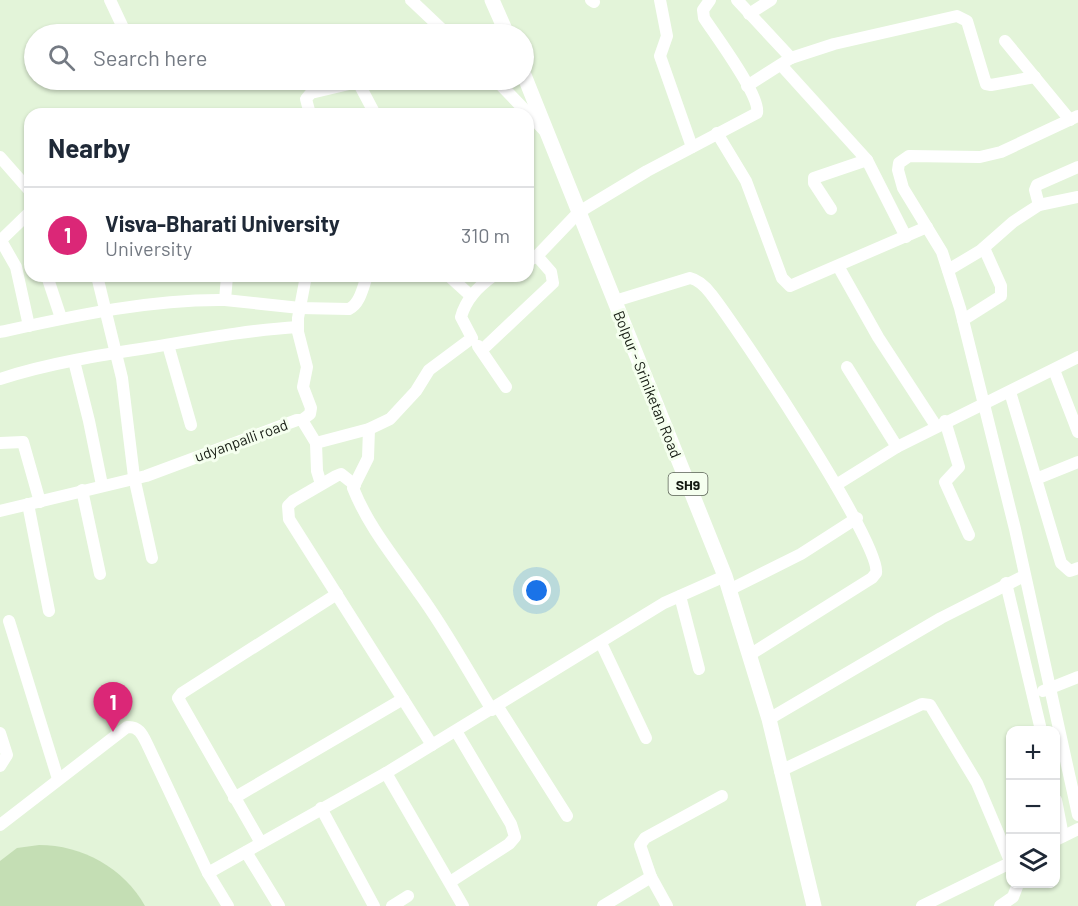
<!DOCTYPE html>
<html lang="en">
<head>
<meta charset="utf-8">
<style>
	body { margin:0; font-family:Barlow,sans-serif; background:#f2f2f3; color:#1f2937 }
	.controls { position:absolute; right:18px; bottom:18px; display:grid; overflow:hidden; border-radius:12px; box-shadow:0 2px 4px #0004 }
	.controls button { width:54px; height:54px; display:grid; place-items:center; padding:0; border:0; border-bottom:2px solid #e0e1e3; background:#fff; color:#1f2937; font:30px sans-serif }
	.you { position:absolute; left:537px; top:591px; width:21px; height:21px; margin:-15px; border:4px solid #fff; border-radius:50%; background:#1a73e8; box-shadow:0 0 0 9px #1a73e833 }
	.badge { display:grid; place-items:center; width:39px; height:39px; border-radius:50%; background:#db2777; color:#fff; font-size:20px; font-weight:700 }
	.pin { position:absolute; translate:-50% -50px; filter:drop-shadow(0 2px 3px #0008) }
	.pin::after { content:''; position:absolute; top:32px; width:21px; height:18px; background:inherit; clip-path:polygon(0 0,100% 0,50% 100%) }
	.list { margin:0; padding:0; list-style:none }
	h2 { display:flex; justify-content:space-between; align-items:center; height:78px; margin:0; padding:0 24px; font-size:26px }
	h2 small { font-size:20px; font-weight:400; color:#747a83 }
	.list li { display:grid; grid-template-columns:39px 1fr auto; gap:18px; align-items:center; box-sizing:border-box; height:96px; padding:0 24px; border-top:2px solid #e0e1e3 }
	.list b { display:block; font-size:22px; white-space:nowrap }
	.list p { margin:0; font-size:20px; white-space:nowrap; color:#747a83 }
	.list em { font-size:20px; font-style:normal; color:#747a83 }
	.icon { flex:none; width:33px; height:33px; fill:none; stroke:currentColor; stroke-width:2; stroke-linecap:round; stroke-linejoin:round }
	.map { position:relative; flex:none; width:1078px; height:906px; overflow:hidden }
	.search { position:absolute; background:#fff; box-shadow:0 2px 4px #0004; left:24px; top:24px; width:510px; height:66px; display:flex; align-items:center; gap:15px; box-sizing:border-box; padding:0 21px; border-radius:33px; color:#747a83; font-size:22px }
	.panel { position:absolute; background:#fff; box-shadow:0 2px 4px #0004; left:24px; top:108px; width:510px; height:174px; border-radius:18px }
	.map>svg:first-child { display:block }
	.green { fill:#c4deb4 }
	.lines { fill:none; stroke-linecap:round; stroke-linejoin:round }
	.minor { stroke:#fff; stroke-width:12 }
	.major { stroke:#fff; stroke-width:15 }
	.labels { text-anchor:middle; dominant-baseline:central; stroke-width:6; stroke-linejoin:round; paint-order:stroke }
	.shield { fill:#f5ffef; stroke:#585f54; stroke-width:1.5 }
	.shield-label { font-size:14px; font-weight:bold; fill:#151b12 }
	.street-label { font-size:15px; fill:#151b12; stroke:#f5ffef }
</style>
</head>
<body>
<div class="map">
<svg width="1078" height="906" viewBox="0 0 1078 906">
	<rect width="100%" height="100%" fill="#e3f4d9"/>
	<path class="green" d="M39 845C82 845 124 868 145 906H0V861L17 848Z"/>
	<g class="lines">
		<g class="minor">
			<path d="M110 0 126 34"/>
			<path d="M411 0 447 34"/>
			<path d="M591 0 594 2"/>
			<path d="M660 0 667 36 660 56 692 147"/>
			<path d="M737 0 791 58"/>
			<path d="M749 14 771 0"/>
			<path d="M1005 41 1070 120"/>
			<path d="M781 65 867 160 906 237"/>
			<path d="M496 80 544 130"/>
			<path d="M358 82 375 114"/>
			<path d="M747 86 791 58 834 44 957 16 967 21 986 84 991 85 1035 77"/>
			<path d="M310 114 306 99 311 93 366 80"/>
			<path d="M1078 116 1001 152 980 157 909 156 899 163 898 170 903 188 942 252 960 308 1015 529 1078 815"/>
			<path d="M717 133 746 181 782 278 790 286 927 227"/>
			<path d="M0 157 30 191"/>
			<path d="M1039 205 1035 190 1037 185 1078 167"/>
			<path d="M831 209 814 183V178L867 160"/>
			<path d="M0 239 16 267 29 326"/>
			<path d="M0 241 30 212"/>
			<path d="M528 261 537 256 579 212 647 171 757 113C761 96 715 35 704 18L703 10 710 0"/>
			<path d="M838 266 878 337 936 426"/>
			<path d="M948 270 980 251 1013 222 1039 205 1078 197"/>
			<path d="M47 276 61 318"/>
			<path d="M97 276 122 378 134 477 152 558"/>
			<path d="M449 276 471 296"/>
			<path d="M225 300 300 308 349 309C360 304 363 287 367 276"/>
			<path d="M615 301 690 278C699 280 705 286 711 294 737 327 883 546 876 573L872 578 751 654"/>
			<path d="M963 320 1001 296V286L984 248"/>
			<path d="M0 332C74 316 149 299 225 300L227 276"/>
			<path d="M168 345 191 425"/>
			<path d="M478 346 506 387"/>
			<path d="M482 350 553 283 551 272 537 256"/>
			<path d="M74 361 89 421 102 485"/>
			<path d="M847 367 897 447"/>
			<path d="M1054 370 1078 432"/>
			<path d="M0 379C49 363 101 355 153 347 201 339 249 330 298 327"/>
			<path d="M1010 392 1061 563 1070 571 1078 568"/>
			<path d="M302 420 310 414 311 408 303 387 307 367 298 332V318L306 276"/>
			<path d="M945 421 959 467 945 482 969 535"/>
			<path d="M369 429 368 458 353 488C369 528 395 558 419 593 446 630 468 671 492 710"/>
			<path d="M0 443 23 442 40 502"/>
			<path d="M316 443 317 471 321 484"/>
			<path d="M1036 479 1078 462"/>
			<path d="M355 485 341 474 336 476 293 501 288 506 289 519 432 745"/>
			<path d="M836 485 897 447 1078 357"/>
			<path d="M82 490 100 574"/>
			<path d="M28 504 49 611"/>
			<path d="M0 511 146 476 297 420H302L316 443 369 429 390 419 416 391 429 370 472 338 461 317C466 299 478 287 493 276"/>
			<path d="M1006 583 1041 730"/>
			<path d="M729 590 801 554 857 518"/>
			<path d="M680 596 699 669"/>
			<path d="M9 621 58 779"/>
			<path d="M601 643 646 738"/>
			<path d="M1043 691 1078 677"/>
			<path d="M498 707 567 816"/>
			<path d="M769 719 941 618 1024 576"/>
			<path d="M0 733 7 755 0 766"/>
			<path d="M780 771 922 704 930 705 977 783 1010 861"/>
			<path d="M386 773 463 906"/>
			<path d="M234 798 403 699"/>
			<path d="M1056 800 1063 836"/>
			<path d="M321 808 374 906"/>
			<path d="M0 825 127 727C140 726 143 736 148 746L208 873 386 773 664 603 725 576"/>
			<path d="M1056 840 1078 829"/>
			<path d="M261 843 178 698 182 693 337 594"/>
			<path d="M246 852 279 906"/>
			<path d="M208 873 228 906"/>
			<path d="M651 877 640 845 645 838 722 796"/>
			<path d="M450 882 509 844 515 837 511 824 456 731"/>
			<path d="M392 906 408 896"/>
			<path d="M603 906 651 877 667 906"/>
			<path d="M922 906 1010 863"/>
			<path d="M1000 906 1013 897 1018 884"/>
		</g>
		<g class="major">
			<path d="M492 0 507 34"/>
			<path d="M524 75 725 576 769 719 814 906"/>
		</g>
	</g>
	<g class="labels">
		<rect class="shield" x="668.5" y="473" width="39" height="22" rx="4.5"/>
		<g class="shield-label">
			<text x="688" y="484">SH9</text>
		</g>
		<g class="street-label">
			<text transform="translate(648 384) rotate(68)">Bolpur - Sriniketan Road</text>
			<text transform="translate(241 440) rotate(-20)">udyanpalli road</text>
		</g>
	</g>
</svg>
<div class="controls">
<button>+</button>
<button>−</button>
<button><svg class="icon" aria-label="layers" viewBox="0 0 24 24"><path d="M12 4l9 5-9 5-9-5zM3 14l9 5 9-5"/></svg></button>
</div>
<div class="you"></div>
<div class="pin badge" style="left:113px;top:732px">1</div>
<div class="search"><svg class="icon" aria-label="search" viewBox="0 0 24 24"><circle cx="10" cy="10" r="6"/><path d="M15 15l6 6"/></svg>Search here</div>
<section class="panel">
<h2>Nearby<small></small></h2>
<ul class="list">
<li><span class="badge">1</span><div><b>Visva-Bharati University</b><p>University</p></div><em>310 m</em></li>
</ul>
</section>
</div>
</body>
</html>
